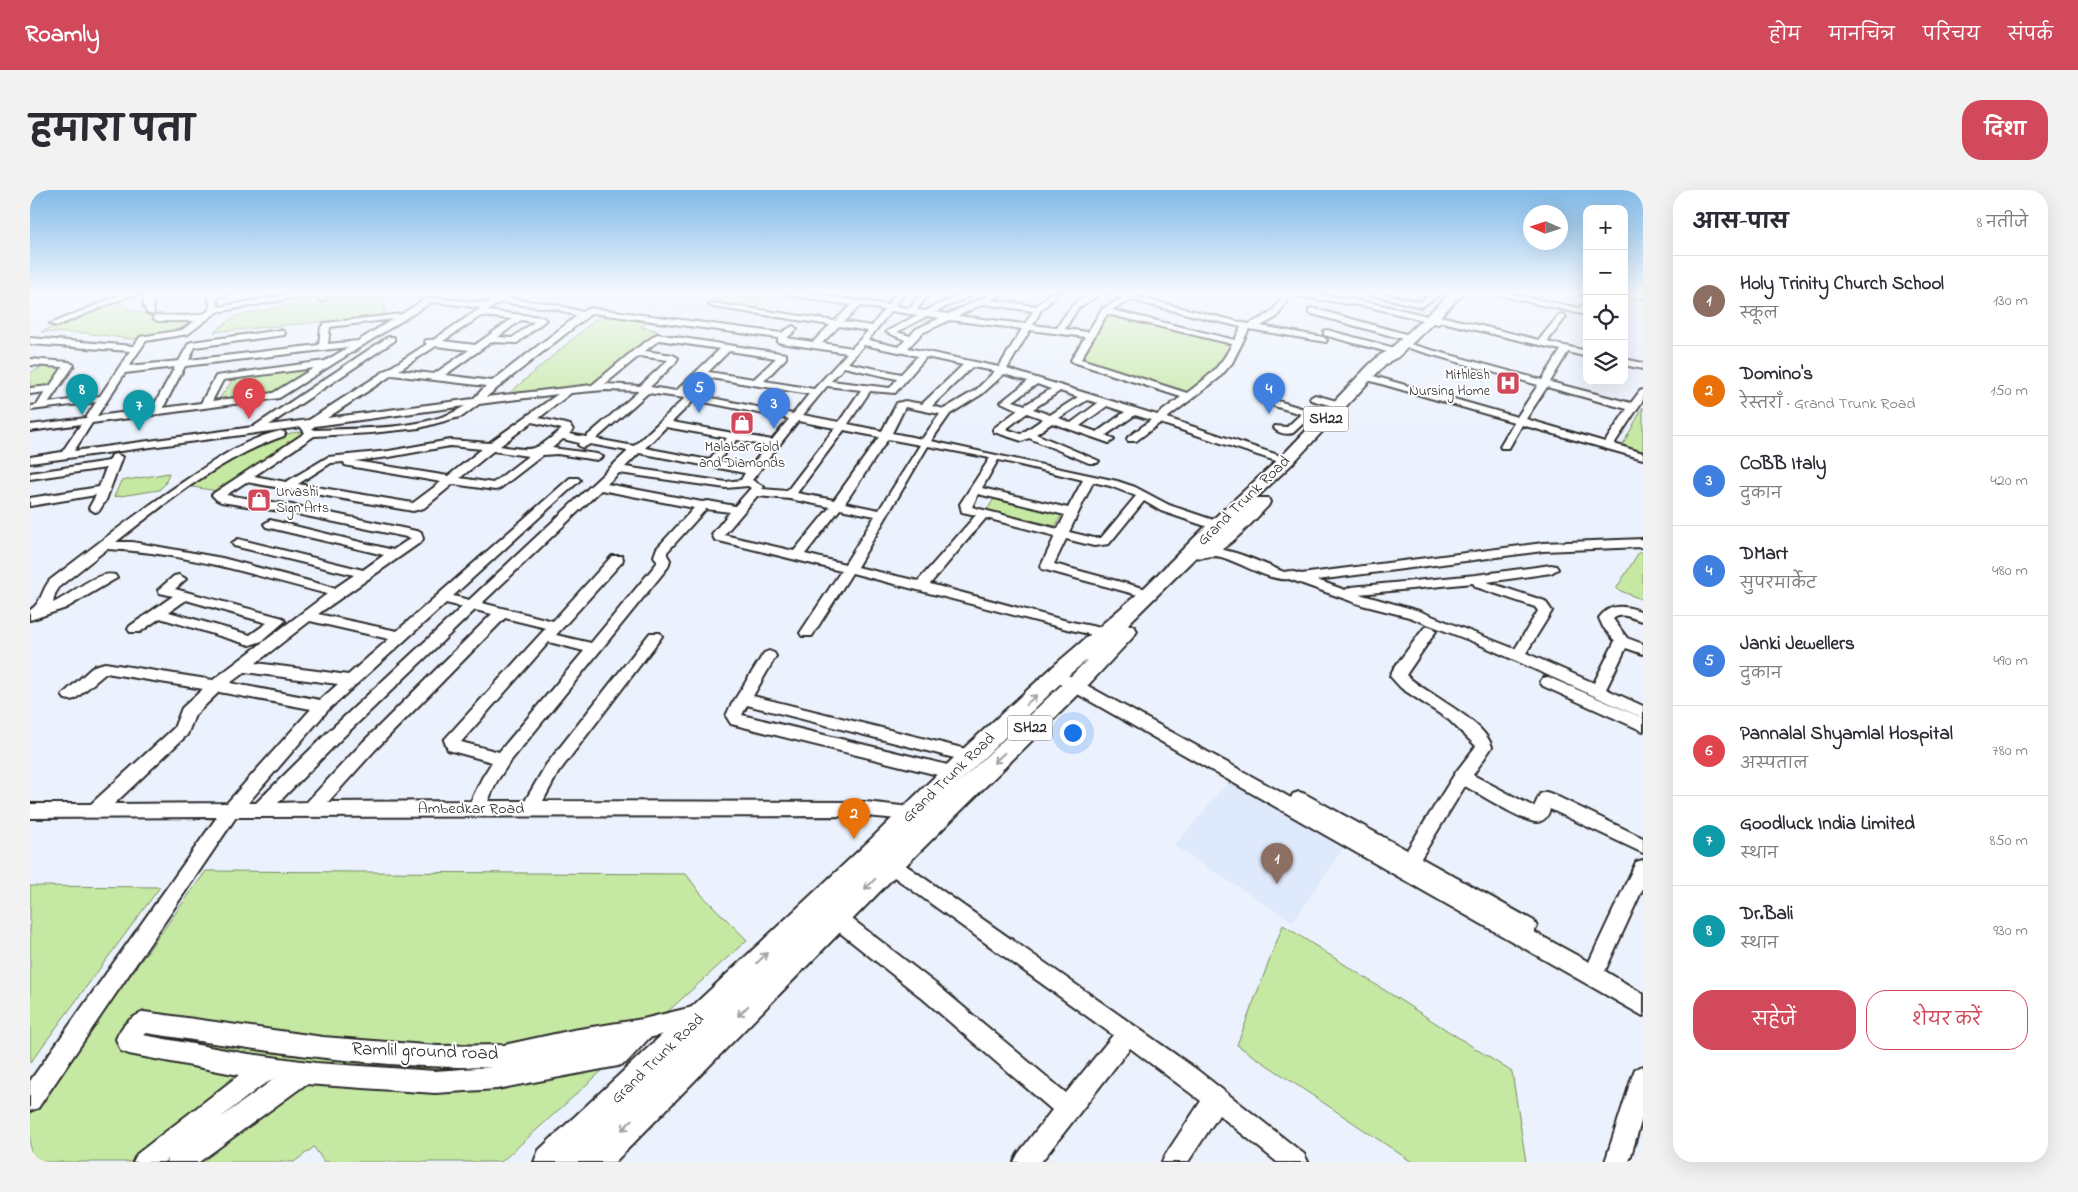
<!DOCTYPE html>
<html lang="hi">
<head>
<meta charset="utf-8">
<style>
	body { margin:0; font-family:"Indie Flower","Playpen Sans Deva",sans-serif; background:#f2f2f3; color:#2b2b33 }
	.controls { position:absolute; right:15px; top:15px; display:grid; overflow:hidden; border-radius:10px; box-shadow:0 5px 20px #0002 }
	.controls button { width:45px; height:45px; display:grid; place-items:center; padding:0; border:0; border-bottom:1px solid #e1e1e2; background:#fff; color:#2b2b33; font:25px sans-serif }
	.compass { position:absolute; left:1493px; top:15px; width:45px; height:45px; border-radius:50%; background:#fff; box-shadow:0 5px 20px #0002; rotate:273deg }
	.you { position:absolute; left:1042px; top:542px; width:18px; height:18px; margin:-12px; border:4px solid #fff; border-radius:50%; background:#1a73e8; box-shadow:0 0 0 8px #1a73e833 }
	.badge { display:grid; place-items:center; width:32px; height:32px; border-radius:50%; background:#d1495b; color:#fff; font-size:16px; font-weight:700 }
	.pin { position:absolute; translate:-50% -41px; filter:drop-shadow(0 1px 2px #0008) }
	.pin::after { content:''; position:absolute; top:26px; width:18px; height:15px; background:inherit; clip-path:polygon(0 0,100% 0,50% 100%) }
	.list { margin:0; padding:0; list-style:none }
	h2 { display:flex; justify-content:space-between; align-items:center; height:65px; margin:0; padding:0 20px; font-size:21px }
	h2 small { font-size:16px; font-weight:400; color:#7c7c81 }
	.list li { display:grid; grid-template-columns:32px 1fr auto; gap:15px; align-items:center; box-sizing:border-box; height:90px; padding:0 20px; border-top:1px solid #e1e1e2 }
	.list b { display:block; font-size:19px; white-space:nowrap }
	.list p { margin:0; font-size:16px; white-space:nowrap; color:#7c7c81 }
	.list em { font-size:16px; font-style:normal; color:#7c7c81 }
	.actions { display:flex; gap:10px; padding:15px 20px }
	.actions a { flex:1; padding:11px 0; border:1px solid #d1495b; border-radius:20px; text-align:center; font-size:18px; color:#d1495b }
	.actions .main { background:#d1495b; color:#fff }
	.icon { flex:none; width:28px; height:28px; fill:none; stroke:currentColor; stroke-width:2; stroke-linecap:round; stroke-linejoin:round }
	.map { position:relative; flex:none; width:1613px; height:972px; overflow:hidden; border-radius:20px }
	header { display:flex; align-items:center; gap:30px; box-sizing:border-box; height:70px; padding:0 25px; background:#d1495b; color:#fff }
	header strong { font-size:24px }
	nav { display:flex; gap:28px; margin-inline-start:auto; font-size:18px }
	.intro { display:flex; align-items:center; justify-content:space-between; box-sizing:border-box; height:120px; padding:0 30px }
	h1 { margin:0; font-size:35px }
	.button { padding:12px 22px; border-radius:20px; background:#d1495b; color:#fff; font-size:18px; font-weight:700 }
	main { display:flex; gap:30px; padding:0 30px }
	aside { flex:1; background:#fff; border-radius:20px; box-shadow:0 5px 20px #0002 }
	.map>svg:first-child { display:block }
	.built { fill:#dfe9fc }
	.green { fill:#c5e9a2; stroke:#788a66 }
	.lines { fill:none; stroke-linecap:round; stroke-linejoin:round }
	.minor-casing { stroke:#2b2b2b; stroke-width:4 }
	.highway-casing { stroke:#2b2b2b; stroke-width:4 }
	.minor { fill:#fff; fill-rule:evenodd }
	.highway { fill:#fff; fill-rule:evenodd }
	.oneway { stroke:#a0a0a0 }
	.labels { text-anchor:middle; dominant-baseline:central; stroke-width:4; stroke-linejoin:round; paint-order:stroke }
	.far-poi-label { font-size:14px; fill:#2b2b2b; stroke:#fff; text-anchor:end }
	.shield { fill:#fff; stroke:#6b6b6b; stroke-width:1 }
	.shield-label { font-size:15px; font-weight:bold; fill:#2b2b2b }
	.street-label { font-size:16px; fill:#2b2b2b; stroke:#fff }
	.near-street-label { font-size:19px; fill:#2b2b2b; stroke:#fff }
</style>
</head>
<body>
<header>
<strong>Roamly</strong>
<nav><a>होम</a><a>मानचित्र</a><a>परिचय</a><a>संपर्क</a></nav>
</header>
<div class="intro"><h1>हमारा पता</h1><a class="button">दिशा</a></div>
<main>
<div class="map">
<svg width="1613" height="972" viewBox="0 0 1613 972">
	<rect width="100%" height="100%" fill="#ecf2fd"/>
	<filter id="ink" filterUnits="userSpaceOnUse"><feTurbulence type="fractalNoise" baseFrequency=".02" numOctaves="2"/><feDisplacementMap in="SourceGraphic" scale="10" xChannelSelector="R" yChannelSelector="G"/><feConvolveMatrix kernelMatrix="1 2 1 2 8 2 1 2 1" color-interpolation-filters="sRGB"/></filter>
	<g filter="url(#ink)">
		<g class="built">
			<path d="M569 103H643L623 119 559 109Z"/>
			<path d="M655 103H697L685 113 725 119 713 130 704 129 700 132 690 133 683 132 688 126 634 119Z"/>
			<path d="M1200 590 1317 653 1263 732 1144 656Z"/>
		</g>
		<g class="green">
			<path d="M331 103H354V126L184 142 206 126 286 109Z"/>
			<path d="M697 103 741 105 725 119 684 113Z"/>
			<path d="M87 110 100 120 120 125 126 130H166L150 141 101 149 55 143 11 142Z"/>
			<path d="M1075 121 1207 153 1158 206 1048 171Z"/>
			<path d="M573 123 620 129 611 137 626 140 628 142 568 196 476 206Z"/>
			<path d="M13 177 34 178 23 195 0 199V183Z"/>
			<path d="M289 178 246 205 186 213 205 187Z"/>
			<path d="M1613 217V262L1592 256Z"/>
			<path d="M270 242 274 243V246L187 301 157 296C190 275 231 245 270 242Z"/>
			<path d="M139 283 135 294 129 300 84 307 91 291Z"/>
			<path d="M965 307 1032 323 1026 336 957 320Z"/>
			<path d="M1609 362 1613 363V410L1586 399Z"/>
			<path d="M176 681 656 684 671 704 717 750 471 972H294L284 957 264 972H0V924Z"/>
			<path d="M0 696 130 697 0 873Z"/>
			<path d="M1253 735 1482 882 1496 972H1382L1207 855Z"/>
		</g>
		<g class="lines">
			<g class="minor-casing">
				<g id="minor">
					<path d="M95 103H112L94 108 27 136 20 134Z"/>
					<path d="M114 103H122L124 125 117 123 114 116Z"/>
					<path d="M177 103H201L186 108 189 117 266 103 273 105 269 107 187 122 158 144 116 151 99 176 149 171 159 153 162 152 251 140 255 143 254 145 165 157 159 170 289 155 291 137 295 133 372 124 395 109 405 108 457 113 471 103H480L475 108 528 115 552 122 560 118 751 143 763 136 767 139 757 148 783 152 800 135 683 117 679 115 683 113 805 131 821 115 759 105 755 103H775L857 115 866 103H874L865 116 880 118 891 103H899L887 120 895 121 932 103H938V107L905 122 918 124 963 103H973L961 110 1006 116 1020 103H1029L1011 120 1003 135 1027 138C1038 120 1048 103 1072 103L1048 118 1035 139 1058 142 1072 119 1092 108 1076 103H1090L1218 134C1239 125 1243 125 1253 103 1305 103 1356 116 1406 128L1410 126 1509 150 1529 125 1532 124 1536 127 1517 152 1557 161V167L1538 162 1520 192 1601 213 1610 201 1613 200V210L1584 254 1613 263V269L1492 235 1479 258H1471L1470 256 1484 232 1334 189 1332 187 1334 185H1340L1487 227 1508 195 1368 155 1372 152 1512 190 1531 160 1412 132 1408 134 1340 117 1260 105 1247 127 1231 136 1293 147 1297 150 1296 152 1219 139 1202 173 1189 188 1137 228 1260 269 1262 271 1260 273H1252L1130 233 1106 251H1098L1097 249 1098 247 1121 230 1105 225 1076 245 1084 250 1079 253 1022 233 1006 244 1069 271 1067 273H1059L999 248 992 251 964 242 963 240 964 238 988 220 971 212 998 191 974 184 952 204 920 224 901 251 1087 291 1105 297 1139 315 1201 336 1203 339 1197 343 1193 342 1131 321 1114 311 1079 354 1064 356 1036 349 1024 374 1124 401 1126 404 1124 407 1119 408 1012 379 1011 376 1025 346 956 328 900 394 1037 431 1081 440 1083 443 1081 446 1076 448 1037 439 822 383 782 446H772L770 443 811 381 685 350 682 344 700 322 676 319 637 362V365L640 370 638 377 479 573 467 591 458 611H495L516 575 620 443H630L632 446 630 449 528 583 513 611 836 612 889 618 896 626 893 631 887 633 879 630 836 626 206 627 8 918 0 921V891L187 627 0 628V614H61L144 538 152 518 173 499 76 483 45 509 40 510 35 509 32 505 64 476 75 473 183 490 297 404C225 385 151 362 77 359L30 396 25 404 23 413C40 406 66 380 85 385L87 388 36 418 0 430V420C12 413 11 401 20 390 65 356 109 321 156 290 185 270 215 249 250 241L254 242 255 244 254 246C192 267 137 312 86 352H102L192 368 305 398 324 385 204 356 202 353 208 349 333 380 354 365 236 337 234 334 240 330 363 360 381 348 262 323 191 312 187 310 182 305 184 303 275 243 271 237 0 273V267L32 262 51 234 0 241V235L56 228 66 212 1 220V216L7 215 15 202 0 204V198L20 196 33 177 0 175V169L39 172 44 175 18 213 70 206 100 161 0 154V148L104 156 110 147 152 140 165 131H127L123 128 124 126C135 124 177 130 180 118 181 114 178 107 177 103ZM1100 110 1211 137 1205 150 1082 120ZM405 112 451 118 403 150H396L395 152 397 154 279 230 239 235 364 151V147H358L223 237 44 261 62 233 249 208 400 113ZM470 112 526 119 547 126 462 191 415 185 461 152 487 153 516 130 512 127 457 121ZM953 114 1003 121 995 134 928 126ZM830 116 854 120 842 136 814 132ZM861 121 887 125 856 142 875 150 869 157 838 150ZM562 123 748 148V152L751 153 817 163 784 199 734 191 756 168V164L627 144 603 161 562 195 456 207ZM1077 124 1202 154C1190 178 1178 187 1157 203L1051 169ZM451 126 482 129 445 155 413 151ZM897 126 910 128 886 139 880 146 867 142ZM363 129 328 151 298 154 300 137ZM491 130 504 132 482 148 468 147ZM920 130 992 139 969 177 878 158 892 143ZM809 136 838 141 822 158 792 153ZM1000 140 1055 147 1041 170 1043 172 1151 207 1127 225 977 179ZM629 150 690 159 646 201 620 197 645 173 648 168 643 165 615 161ZM834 155 888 166 871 184 818 173ZM406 156 439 160 404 184 369 180ZM319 157 295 171 186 186 171 213 133 218 155 176ZM699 161 746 168 724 189 678 182ZM609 166 638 170 610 196 575 194ZM896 167 933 175 892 214 875 211 867 213 852 241 818 234 840 201 865 203ZM145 177 122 219 67 226 95 183ZM814 177 867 189 860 198 801 191ZM942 177 965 181 946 200 914 219 902 216ZM284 178 243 203 182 211 193 190ZM362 185 456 196 443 209 297 228ZM675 187 779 204 763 224 656 203ZM1007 194 1021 199 995 215 983 211ZM797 196 831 200 809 232 773 225ZM1517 197 1597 219 1575 252 1496 229ZM574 200 609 201 556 247 539 244 543 240 540 235 509 228 541 203ZM1030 201 1048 207 1020 225 1003 219ZM618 203 655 208 604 256 566 249ZM528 204 459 253 420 250 359 261 298 267 256 292 224 286 284 246 341 243 389 238 433 226 449 214ZM664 210 759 229 742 250 642 232ZM1057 210 1068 213 1041 233 1029 228ZM435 216C397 241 328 238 284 240L282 238 285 236ZM1077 216 1095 222 1067 242 1050 236ZM875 217 910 224 892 249 862 243ZM997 223 1013 229 991 244 976 239ZM768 231 805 238 757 301 732 299 734 297 722 290ZM502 232 532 239C504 261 506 262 470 256ZM636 237 697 248 679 270 615 258ZM814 240 849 247 804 310 767 303ZM533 249 549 253 548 255 553 258 560 254 598 261 439 410 423 406 548 292 550 290 548 288H540L367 441 288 424 391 352 393 349 391 342 262 315 196 305 216 292 383 321 394 318 423 294 465 300 469 299 513 265 527 264 567 270 573 267 567 264 522 258ZM858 249 890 255 849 320 815 313ZM707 250 737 256 720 277 689 271 699 257ZM420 256 452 259 418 286 325 271 359 267ZM898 256 960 268 930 314 932 322 946 325 888 391 827 377ZM463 261 498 266 463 293 430 288ZM609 263 715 283 711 290 696 292 595 277ZM968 270H969L1053 290 1038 318 952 298ZM314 272 315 275 319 276 411 292 383 313 268 294 301 273ZM589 283 696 298 718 296 721 298 705 316 678 311 672 312 577 294ZM1063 292 1080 296 1106 306 1071 348H1064L1039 342ZM571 300 664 318 627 358 624 366 627 371V373L561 453 526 445 592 372 593 369 592 366H582L523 431 452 413ZM948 304 1035 325 1028 339 942 317ZM727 306 760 309 800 317 764 361 694 345ZM810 319 845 326 815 374 775 364ZM416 413 432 417 300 540 226 613H218L298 520ZM445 420 462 424 333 552 277 612 248 613 312 548ZM475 428 516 438 414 550 418 560 462 572 452 588 441 611 298 612 345 560ZM280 431 359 449 318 485 226 473ZM519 452 554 461 469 562 431 552ZM215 482 308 494 290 510 200 493ZM189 502 281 519 197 613 84 614 157 545 165 525Z"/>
					<path d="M286 103H294L297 109 290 111Z"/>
					<path d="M1335 103H1350L1390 112 1403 103H1412L1391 117Z"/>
					<path d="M1460 103H1476L1549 118 1554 114H1557V120L1552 124Z"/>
					<path d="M1549 103H1557V106L1550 105Z"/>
					<path d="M1594 103 1613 104V108L1594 107Z"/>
					<path d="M1282 118 1383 146 1384 148 1380 151 1279 123V119Z"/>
					<path d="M1297 140 1368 159 1370 161 1365 164 1294 145V141Z"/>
					<path d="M1594 169 1613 173V179L1594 175Z"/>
					<path d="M1285 205 1314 213 1315 215 1310 218 1281 210 1280 208Z"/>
					<path d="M1235 207 1300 227 1301 229 1296 232 1280 227 1263 243C1257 245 1247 243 1244 238L1245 236 1257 237 1271 224 1231 212V208Z"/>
					<path d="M86 264 92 267 76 310 69 321 65 322 59 318 66 305 0 316V308L69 297 76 278 0 289V283L79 271 82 265Z"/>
					<path d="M1613 349V357L1513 361 1287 390 1315 400 1321 397 1446 385 1521 375 1526 376 1528 379 1521 383 1457 392 1515 411 1522 421 1496 463 1564 493 1585 451 1573 437 1569 428C1580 412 1597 416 1613 422V431C1602 429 1593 421 1583 429L1597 448 1613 454V464L1596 458 1576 499 1613 516V528L1444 452 1379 427 1332 415 1259 389C1240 392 1210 372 1191 367 1182 364 1171 370 1165 363 1179 347 1237 375 1254 382L1260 381 1271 384 1513 353ZM1443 393 1446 397 1505 417 1508 421 1485 459 1389 421 1329 404Z"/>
					<path d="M149 385 156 389 145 399 253 428 255 431 232 451 220 455 130 428 110 442H100L98 439 100 436 143 406 130 403 128 400 144 386ZM156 410 237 433 220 445 139 422Z"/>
					<path d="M1399 436 1404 438 1406 441 1376 485C1396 504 1455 530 1462 557L1443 585 1504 617 1510 604 1516 602 1522 604 1613 648V663L1520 619C1518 626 1515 631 1507 632 1495 633 1448 603 1435 596L1391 668 1504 731 1507 737 1504 742 1559 772 1606 672 1613 670V698L1575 781 1613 804V826L1030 494 1027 490 1030 486 1035 485 1040 486 1261 608 1263 604 1269 602 1275 604 1377 660 1426 582 1446 556 1419 530 1371 498 1360 486 1364 478 1394 438Z"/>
					<path d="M739 461 744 463 746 466 723 506 940 560 946 562 948 566 946 570 940 572 717 515 712 525 930 578 932 583 930 588 924 589 701 534 696 526 700 517 734 463Z"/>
					<path d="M1518 487 1613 528V541L1513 496 1510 492 1513 488Z"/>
					<path d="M860 666 867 669 1166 879 1274 964 1278 972H1247L1189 925 1158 972H1132L1136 964 1171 911 1100 858 1011 972H984L988 964 1022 920 892 808 799 734 796 728 799 722 806 719 813 722 906 794 1036 903 1083 845 853 679 851 674 853 669Z"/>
					<path d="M667 816 674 819 678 826 674 833 619 848 596 873 588 876 467 899 405 903 276 894 169 972H137L138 969 134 972H103L107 964 209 885 99 864 91 861 86 849C92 835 99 828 114 822L293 847 408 856 474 855 543 840 613 829ZM116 843C231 860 346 879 462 877L405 881 286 873 212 863 113 845ZM244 889 190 928 231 896Z"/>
					<path d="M1613 876V925L1599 972H1575L1602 887 1605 879Z"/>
				</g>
			</g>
			<g class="highway-casing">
				<path id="highway" d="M1421 103H1434L1368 167 1360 171 1349 181 1262 274 1186 346 1226 308H1238L1240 312 1238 316C1223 331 1188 373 1166 367L1097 435 1104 436 1107 441 1104 446 1060 493 869 682 585 972H504L509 960 839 651 932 560 1027 473 1112 400 1181 331 1250 268 1339 175 1350 165 1358 161ZM1058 469 1044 483 925 596 1041 483Z"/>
			</g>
			<use href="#minor" class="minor"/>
			<use href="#highway" class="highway"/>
		</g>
		<defs><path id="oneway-shaft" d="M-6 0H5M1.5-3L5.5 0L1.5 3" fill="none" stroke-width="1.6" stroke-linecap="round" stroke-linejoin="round" transform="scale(1.25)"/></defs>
		<g class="oneway">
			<use href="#oneway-shaft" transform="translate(1001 510) rotate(-43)"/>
			<use href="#oneway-shaft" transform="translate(969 568) rotate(136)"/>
			<use href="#oneway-shaft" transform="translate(840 694) rotate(135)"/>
			<use href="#oneway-shaft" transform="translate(732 768) rotate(-44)"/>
			<use href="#oneway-shaft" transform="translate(713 821) rotate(135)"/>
			<use href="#oneway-shaft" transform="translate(597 935) rotate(135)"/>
		</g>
	</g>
	<linearGradient id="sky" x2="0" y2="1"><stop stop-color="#82bae8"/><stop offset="0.43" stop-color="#f6f9fe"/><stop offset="1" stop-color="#f6f9fe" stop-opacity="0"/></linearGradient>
	<rect width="1613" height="239" fill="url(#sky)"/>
	<defs>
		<g id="hospital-square" transform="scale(1.25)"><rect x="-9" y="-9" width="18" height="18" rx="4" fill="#d1495b" stroke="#fff"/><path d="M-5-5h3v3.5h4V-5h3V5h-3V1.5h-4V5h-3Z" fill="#fff"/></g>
		<g id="shop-square" transform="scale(1.25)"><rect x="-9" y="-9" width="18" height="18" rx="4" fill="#d1495b" stroke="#fff"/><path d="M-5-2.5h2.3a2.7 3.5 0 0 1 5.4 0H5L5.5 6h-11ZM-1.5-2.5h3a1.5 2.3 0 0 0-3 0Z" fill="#fff"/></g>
	</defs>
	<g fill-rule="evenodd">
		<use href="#hospital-square" x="1478" y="193"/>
		<use href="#shop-square" x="712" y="233"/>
		<use href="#shop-square" x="229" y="310"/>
	</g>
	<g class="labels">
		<g class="far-poi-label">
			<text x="1460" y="185">Mithlesh<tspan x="1460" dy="16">Nursing Home</tspan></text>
			<text x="712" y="257" text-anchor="middle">Malabar Gold<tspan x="712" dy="16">and Diamonds</tspan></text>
			<text x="246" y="302" text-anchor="start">Urvashi<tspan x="246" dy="16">Sign Arts</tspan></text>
		</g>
		<g class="shield">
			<rect x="1273.5" y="216.5" width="45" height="25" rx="4"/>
			<rect x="977.5" y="525.5" width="45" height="25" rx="4"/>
		</g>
		<g class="shield-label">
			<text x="1296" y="229">SH22</text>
			<text x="1000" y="538">SH22</text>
		</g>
		<g class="street-label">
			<text transform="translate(1214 311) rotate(-44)">Grand Trunk Road</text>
			<text transform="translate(919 588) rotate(-44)">Grand Trunk Road</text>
			<text x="441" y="619">Ambedkar Road</text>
			<text transform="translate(628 869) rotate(-44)">Grand Trunk Road</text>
		</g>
		<g class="near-street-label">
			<text transform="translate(395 862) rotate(2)">Ramlil ground road</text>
		</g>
	</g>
</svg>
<div class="controls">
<button>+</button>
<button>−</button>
<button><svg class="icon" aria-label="locate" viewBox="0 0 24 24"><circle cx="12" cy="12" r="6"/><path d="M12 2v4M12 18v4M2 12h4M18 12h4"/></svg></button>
<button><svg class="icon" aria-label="layers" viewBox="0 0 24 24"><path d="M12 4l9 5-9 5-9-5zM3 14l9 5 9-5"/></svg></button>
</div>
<svg class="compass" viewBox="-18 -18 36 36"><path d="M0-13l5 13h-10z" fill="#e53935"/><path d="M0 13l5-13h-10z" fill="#7c7c81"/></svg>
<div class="you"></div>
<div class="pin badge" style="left:1247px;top:694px;background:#8d6e63">1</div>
<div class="pin badge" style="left:824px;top:649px;background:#e8710a">2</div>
<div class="pin badge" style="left:744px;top:239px;background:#3f7fe0">3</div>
<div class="pin badge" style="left:1239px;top:224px;background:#3f7fe0">4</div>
<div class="pin badge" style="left:669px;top:223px;background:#3f7fe0">5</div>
<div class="pin badge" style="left:219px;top:229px;background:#e0444e">6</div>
<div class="pin badge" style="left:109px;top:241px;background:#0f9aa8">7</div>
<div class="pin badge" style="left:52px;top:225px;background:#0f9aa8">8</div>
</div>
<aside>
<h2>आस-पास<small>8 नतीजे</small></h2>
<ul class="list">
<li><span class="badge" style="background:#8d6e63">1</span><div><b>Holy Trinity Church School</b><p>स्कूल</p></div><em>130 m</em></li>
<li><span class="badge" style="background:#e8710a">2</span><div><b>Domino's</b><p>रेस्तराँ · Grand Trunk Road</p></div><em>150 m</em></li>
<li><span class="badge" style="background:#3f7fe0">3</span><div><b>COBB Italy</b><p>दुकान</p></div><em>420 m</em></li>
<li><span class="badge" style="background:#3f7fe0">4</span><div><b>DMart</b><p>सुपरमार्केट</p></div><em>480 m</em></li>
<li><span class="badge" style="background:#3f7fe0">5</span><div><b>Janki Jewellers</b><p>दुकान</p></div><em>490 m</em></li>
<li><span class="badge" style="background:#e0444e">6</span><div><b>Pannalal Shyamlal Hospital</b><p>अस्पताल</p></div><em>780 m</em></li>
<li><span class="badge" style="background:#0f9aa8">7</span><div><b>Goodluck India Limited</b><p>स्थान</p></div><em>850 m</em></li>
<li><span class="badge" style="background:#0f9aa8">8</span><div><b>Dr.Bali</b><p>स्थान</p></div><em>930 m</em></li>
</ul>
<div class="actions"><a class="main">सहेजें</a><a>शेयर करें</a></div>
</aside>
</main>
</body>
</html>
